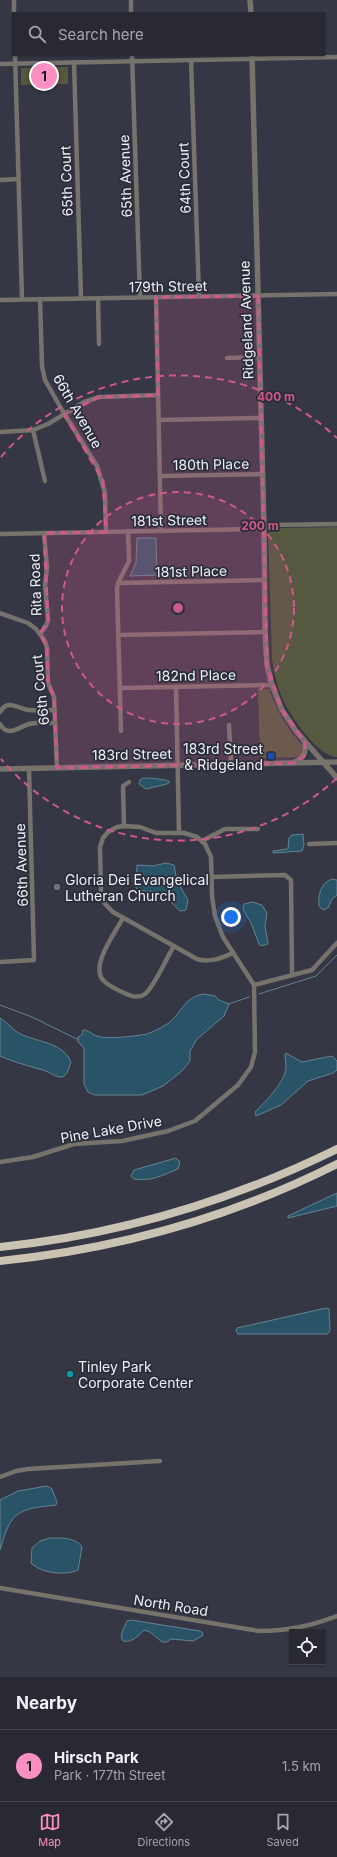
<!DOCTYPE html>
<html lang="en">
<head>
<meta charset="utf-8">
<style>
	body { margin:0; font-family:Inter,sans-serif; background:#34353f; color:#f1f3f6 }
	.controls { position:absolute; right:12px; bottom:12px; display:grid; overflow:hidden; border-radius:0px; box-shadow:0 1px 3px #0004 }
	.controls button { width:36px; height:36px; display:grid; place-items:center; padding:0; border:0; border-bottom:1px solid #44454e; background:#282933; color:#f1f3f6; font:20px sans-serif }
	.you { position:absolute; left:231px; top:917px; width:14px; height:14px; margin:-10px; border:3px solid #fff; border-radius:50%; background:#1a73e8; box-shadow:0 0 0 6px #1a73e833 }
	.badge { display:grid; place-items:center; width:26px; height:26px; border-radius:50%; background:#fc8fc2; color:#111; font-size:13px; font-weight:700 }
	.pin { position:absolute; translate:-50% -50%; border:2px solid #fff; box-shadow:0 1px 4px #0006 }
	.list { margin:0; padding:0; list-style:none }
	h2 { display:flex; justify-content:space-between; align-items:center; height:52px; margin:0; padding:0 16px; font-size:17px }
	h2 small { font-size:13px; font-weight:400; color:#a5a6ac }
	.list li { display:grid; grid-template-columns:26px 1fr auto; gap:12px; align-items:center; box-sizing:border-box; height:72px; padding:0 16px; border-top:1px solid #44454e }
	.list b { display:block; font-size:15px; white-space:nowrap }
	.list p { margin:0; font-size:13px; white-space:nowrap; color:#a5a6ac }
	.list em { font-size:13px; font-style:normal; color:#a5a6ac }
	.icon { flex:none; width:22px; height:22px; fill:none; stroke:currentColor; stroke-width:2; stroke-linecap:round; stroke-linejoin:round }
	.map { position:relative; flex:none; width:337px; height:1677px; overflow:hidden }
	.search { position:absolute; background:#282933; box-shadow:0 1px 3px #0004; left:12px; right:12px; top:12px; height:44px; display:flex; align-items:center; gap:10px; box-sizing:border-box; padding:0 14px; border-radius:0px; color:#a5a6ac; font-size:15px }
	.sheet { height:124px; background:#282933 }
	nav { display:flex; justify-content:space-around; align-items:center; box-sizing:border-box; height:56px; border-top:1px solid #44454e; background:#282933; font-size:11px; color:#a5a6ac }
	nav a { display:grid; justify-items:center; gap:2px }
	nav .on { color:#fc8fc2 }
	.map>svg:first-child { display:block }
	.green { fill:#56593f }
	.water { fill:#295467; stroke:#648392 }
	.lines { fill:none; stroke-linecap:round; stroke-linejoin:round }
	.stream { stroke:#648392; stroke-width:1 }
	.minor { stroke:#76726c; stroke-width:4.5 }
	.tertiary { stroke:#76726c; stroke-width:5.5 }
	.motorway { stroke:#cac2b2; stroke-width:8 }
	.marked { fill:#cf598a; fill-opacity:0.2; stroke:#cf598a; stroke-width:3; stroke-dasharray:8 5; stroke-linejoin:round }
	.ring { fill:none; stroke:#cf598a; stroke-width:2; stroke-dasharray:7 5 }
	.transit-dot { fill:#1a4fb4; stroke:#2b2d39; stroke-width:1.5 }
	.worship-dot { fill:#6b7280; stroke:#2b2d39; stroke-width:1.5 }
	.culture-dot { fill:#0f9aa8; stroke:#2b2d39; stroke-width:1.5 }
	.labels { text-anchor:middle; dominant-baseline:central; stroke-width:3.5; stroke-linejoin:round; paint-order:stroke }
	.street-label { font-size:14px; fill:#eef0f8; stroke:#2b2d39 }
	.poi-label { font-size:14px; fill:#eef0f8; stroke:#2b2d39; text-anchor:start }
	.centre { fill:#cf598a; stroke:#2b2d39; stroke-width:2 }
	.ring-label { font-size:12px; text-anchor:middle; font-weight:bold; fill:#cf598a; stroke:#2b2d39; stroke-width:3.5; stroke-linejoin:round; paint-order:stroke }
</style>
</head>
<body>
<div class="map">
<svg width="337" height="1677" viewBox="0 0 337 1677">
	<rect width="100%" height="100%" fill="#353744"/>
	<g class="green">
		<path d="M68 67V84L21 85V68Z"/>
		<path d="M337 527V757C318 757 291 717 283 700 277 687 274 673 272 659L268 530 275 528Z"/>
		<path d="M258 688 269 689C276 710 288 730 303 746L302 755 297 757 260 758Z"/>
	</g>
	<g class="water">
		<path d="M137 538H156L157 575 130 576 136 563Z"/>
		<path d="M143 778C150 778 165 779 170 782L167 784 146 789 139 784 140 780Z"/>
		<path d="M303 834 304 845 302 851 273 853V851L288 849 289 838 292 835Z"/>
		<path d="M166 863 174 865 177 881 188 900 186 910 180 911C172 904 167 896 158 892 150 890 142 893 136 888L137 865 153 866Z"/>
		<path d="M332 879 337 880V895L332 899 328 908 323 910 319 906C318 896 320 883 332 879Z"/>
		<path d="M252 902 262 905 267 913 265 926 268 944 261 946 259 944 251 923 243 909 244 904Z"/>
		<path d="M204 994 215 996 219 1000 229 1004 224 1016 197 1039 190 1051V1061L182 1071 163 1086 142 1095H95L88 1092 84 1084V1048L78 1042V1037L82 1035 83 1030C89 1030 91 1034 97 1036 106 1040 136 1036 147 1034 152 1032 159 1029 164 1026 181 1017 182 997 204 994Z"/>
		<path d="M0 1018C7 1022 11 1028 17 1032 35 1043 61 1040 71 1062L67 1073 63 1077C56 1078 50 1072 43 1070 28 1066 14 1062 0 1056Z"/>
		<path d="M286 1053 302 1062 332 1056 337 1061V1070L333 1073 308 1081 281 1105 256 1116 255 1112C265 1102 285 1082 286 1068 286 1063 285 1059 285 1055Z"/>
		<path d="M176 1158 180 1162 178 1169C164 1175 149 1182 134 1179L131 1176 134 1170Z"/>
		<path d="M337 1193V1206L288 1218V1216Z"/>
		<path d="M326 1308 329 1309 330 1331 327 1334H238L236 1331 237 1328Z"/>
		<path d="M47 1486 52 1489 57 1502 56 1505C42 1507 21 1507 12 1520 6 1528 3 1541 0 1550V1500L18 1491Z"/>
		<path d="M50 1538C60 1538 76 1537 82 1547L78 1570C64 1576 41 1573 31 1563L32 1548 40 1541Z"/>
		<path d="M131 1620 200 1631 203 1633 202 1636 193 1641 171 1639 167 1642H162L150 1632 144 1630C138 1636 132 1643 123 1641 119 1634 124 1628 127 1621Z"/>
	</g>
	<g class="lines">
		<g class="stream">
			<path d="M259 994 316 976 337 955"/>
			<path d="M229 1004 249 997"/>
			<path d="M0 1005 32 1017 79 1040"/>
		</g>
		<g class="minor">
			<path d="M14 0V13"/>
			<path d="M131 0V13"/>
			<path d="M15 55 22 299"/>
			<path d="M132 55 140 297"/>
			<path d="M191 60 199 296"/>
			<path d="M74 62 81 298"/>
			<path d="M0 64 337 57"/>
			<path d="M0 180 18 179"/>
			<path d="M156 297 161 531"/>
			<path d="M98 298 99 344"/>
			<path d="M40 299 42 366 45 380 62 410 97 466 105 493 106 532"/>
			<path d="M0 300 337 294"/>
			<path d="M227 358 259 357"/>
			<path d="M159 420 261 418"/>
			<path d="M33 430 45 481"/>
			<path d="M0 432 33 430 48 424 84 402 99 397 158 395"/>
			<path d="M160 476 263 474"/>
			<path d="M0 534 257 529 271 525 337 524"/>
			<path d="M118 583 264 580"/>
			<path d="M0 613 28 623 36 629 45 641 47 648 48 683 54 697 57 768"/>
			<path d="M40 634 46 626 48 620 45 585 47 567 44 533"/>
			<path d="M119 635 265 632"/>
			<path d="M176 687 179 832"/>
			<path d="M120 688 272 685"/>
			<path d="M0 712C8 698 18 709 29 710 37 711 46 710 55 710"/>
			<path d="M0 724C8 738 19 727 29 724 37 722 47 723 55 723"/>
			<path d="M229 725 231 764"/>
			<path d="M121 731 117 589 118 583 129 561 128 531"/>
			<path d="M124 826 123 786 129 782"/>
			<path d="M202 841 225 829H258"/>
			<path d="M309 844 337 843"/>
			<path d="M211 877 285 875 291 880 292 975"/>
			<path d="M123 918C115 933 89 967 104 981 109 986 116 989 122 992 130 996 138 999 145 994 154 987 167 957 174 946"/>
			<path d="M0 962 34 960 29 769"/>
			<path d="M254 985 312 970 337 943"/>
			<path d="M0 1162 33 1157 74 1144 122 1141 168 1131 195 1121 238 1085 251 1067 255 1052 254 985 223 937 215 916 212 896 211 857 205 844 197 837 184 833H156L140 827 124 826 117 827 108 832 103 838 100 847 101 892 105 904 113 912 197 959C211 963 221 958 233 953"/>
			<path d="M0 1477 16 1471 28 1469 160 1461"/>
			<path d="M0 1588 259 1631C289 1631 309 1626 337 1616"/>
		</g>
		<g class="tertiary">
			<path d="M250 0 251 13"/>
			<path d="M252 55 264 527 265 632 267 665 272 685 282 710 296 731 337 778"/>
			<path d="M295 762C305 757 306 752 305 742"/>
			<path d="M0 769 337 762"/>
		</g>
		<g class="motorway">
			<path d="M0 1247C117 1235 231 1201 337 1149"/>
			<path d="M0 1261C116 1249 232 1217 337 1164"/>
		</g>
	</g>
	<path class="marked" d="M258 296 267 665 282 710 305 742 304 756 294 763 57 768 54 697 48 683 47 648 40 634 48 620 44 533 106 532 103 480 64 414 99 397 158 395 156 297Z"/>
	<circle cx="178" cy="608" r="116" fill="#cf598a" fill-opacity=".12"/>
	<g class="ring">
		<circle cx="178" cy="608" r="116"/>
		<path d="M337 778A233 233 0 0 1 1 759M1 457A233 233 0 0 1 337 438"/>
	</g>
	<rect class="transit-dot" x="267" y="752" width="8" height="8" rx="2"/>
	<circle class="worship-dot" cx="57" cy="887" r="4"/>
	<circle class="culture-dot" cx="70" cy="1374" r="4"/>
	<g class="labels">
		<g class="street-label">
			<text transform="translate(125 176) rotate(-92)">65th Avenue</text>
			<text transform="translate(184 178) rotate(-92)">64th Court</text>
			<text transform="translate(66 181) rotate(-92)">65th Court</text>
			<text transform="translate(168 286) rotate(-1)">179th Street</text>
			<text transform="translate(246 320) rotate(-92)">Ridgeland Avenue</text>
			<text transform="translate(78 411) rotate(60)">66th Avenue</text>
			<text transform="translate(211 464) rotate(-1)">180th Place</text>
			<text transform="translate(169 520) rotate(-1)">181st Street</text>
			<text transform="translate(191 571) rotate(-1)">181st Place</text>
			<text transform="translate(35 585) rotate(-92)">Rita Road</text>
			<text transform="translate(196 675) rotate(-1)">182nd Place</text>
			<text transform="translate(40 690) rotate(-96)">66th Court</text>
			<text transform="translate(132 754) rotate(-1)">183rd Street</text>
			<text transform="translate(21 865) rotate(-92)">66th Avenue</text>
			<text transform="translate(111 1129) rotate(-10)">Pine Lake Drive</text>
			<text transform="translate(171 1605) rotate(9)">North Road</text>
		</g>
		<g class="poi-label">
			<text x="263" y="748" text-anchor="end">183rd Street<tspan x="263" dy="16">&amp; Ridgeland</tspan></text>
			<text x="65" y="879">Gloria Dei Evangelical<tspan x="65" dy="16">Lutheran Church</tspan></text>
			<text x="78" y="1366">Tinley Park<tspan x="78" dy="16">Corporate Center</tspan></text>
		</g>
	</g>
	<circle cx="178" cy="608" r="6" class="centre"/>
	<g class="ring-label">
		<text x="276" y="401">400 m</text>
		<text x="260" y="530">200 m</text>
	</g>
</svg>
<div class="controls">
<button><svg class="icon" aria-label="locate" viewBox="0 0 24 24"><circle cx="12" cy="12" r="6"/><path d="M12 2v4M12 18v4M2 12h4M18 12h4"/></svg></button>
</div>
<div class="you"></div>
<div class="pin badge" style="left:44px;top:76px">1</div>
<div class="search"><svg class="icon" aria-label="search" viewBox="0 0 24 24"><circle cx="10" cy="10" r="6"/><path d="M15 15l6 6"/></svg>Search here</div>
</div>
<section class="sheet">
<h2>Nearby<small></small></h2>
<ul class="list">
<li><span class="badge">1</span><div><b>Hirsch Park</b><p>Park · 177th Street</p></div><em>1.5 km</em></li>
</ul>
</section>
<nav>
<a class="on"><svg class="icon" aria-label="map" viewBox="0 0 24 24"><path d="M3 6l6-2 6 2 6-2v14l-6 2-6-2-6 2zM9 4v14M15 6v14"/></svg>Map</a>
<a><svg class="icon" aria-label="directions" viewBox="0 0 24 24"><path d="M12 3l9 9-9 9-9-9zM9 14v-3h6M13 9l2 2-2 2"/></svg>Directions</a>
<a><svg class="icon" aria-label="saved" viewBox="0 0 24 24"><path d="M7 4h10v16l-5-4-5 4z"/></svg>Saved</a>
</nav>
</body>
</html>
